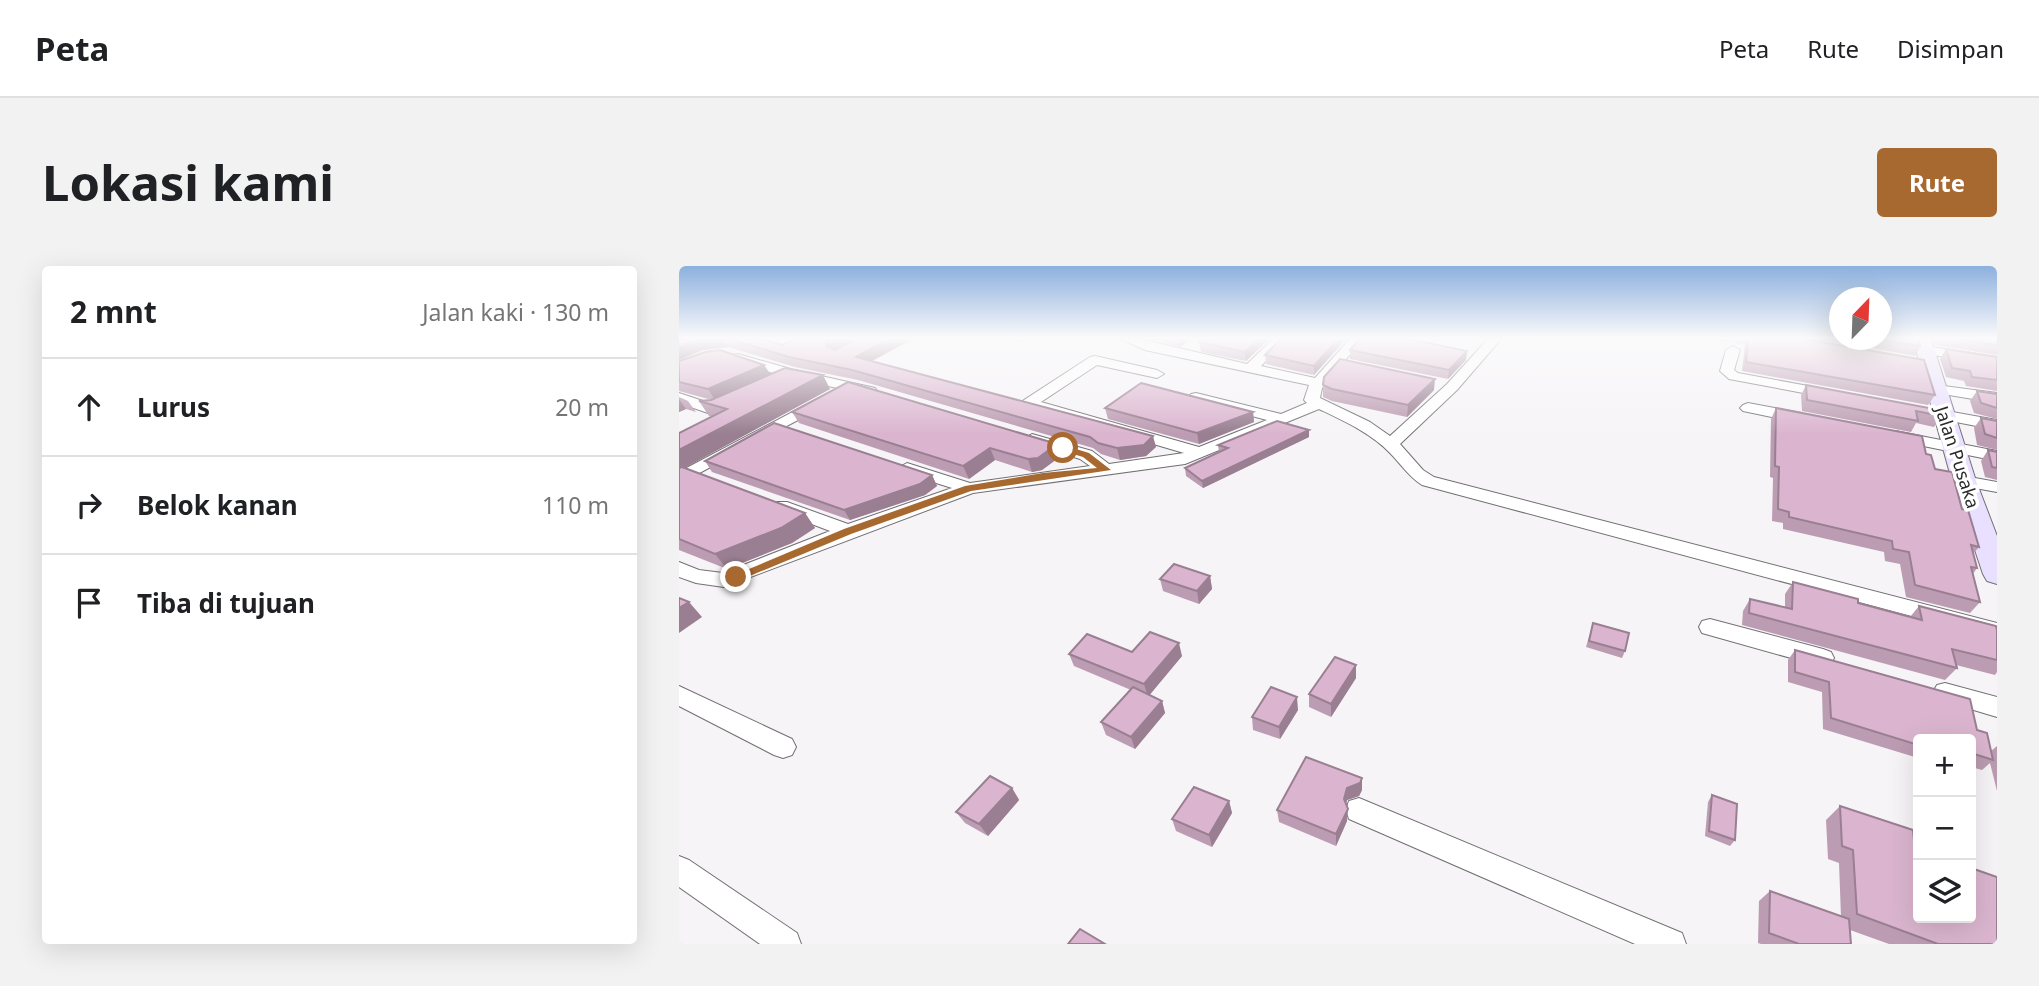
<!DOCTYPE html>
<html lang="id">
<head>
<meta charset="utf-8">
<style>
	body { margin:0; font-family:"Noto Sans",sans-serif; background:#f2f2f2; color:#202124 }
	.controls { position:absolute; right:21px; bottom:21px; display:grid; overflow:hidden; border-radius:7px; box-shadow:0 7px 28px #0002 }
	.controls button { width:63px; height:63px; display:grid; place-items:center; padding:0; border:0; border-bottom:2px solid #e0e0e0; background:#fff; color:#202124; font:35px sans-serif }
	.compass { position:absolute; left:1150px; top:21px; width:63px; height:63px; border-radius:50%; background:#fff; box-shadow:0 7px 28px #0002; rotate:23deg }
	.stop { position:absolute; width:21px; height:21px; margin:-16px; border:5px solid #a86931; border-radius:50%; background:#fff }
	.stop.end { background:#a86931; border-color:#fff; box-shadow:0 2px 7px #0008 }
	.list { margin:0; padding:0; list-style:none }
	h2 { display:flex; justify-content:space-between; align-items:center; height:91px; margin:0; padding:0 28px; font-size:30px }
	h2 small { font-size:23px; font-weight:400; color:#757577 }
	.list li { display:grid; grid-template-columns:46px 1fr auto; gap:21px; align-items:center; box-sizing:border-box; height:98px; padding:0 28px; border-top:2px solid #e0e0e0 }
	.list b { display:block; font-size:26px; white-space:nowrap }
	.list em { font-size:23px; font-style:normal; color:#757577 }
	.icon { flex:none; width:38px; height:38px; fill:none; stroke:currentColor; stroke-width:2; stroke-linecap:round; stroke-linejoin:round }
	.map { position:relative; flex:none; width:1318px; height:678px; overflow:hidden; border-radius:7px }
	header { display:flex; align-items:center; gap:42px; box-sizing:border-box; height:98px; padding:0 35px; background:#fff; border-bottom:2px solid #e0e0e0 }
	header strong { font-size:33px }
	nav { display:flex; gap:38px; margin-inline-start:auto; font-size:24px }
	.intro { display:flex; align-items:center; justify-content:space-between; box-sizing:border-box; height:168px; padding:0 42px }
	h1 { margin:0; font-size:49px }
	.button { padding:18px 32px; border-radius:7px; background:#a86931; color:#fff; font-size:24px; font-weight:700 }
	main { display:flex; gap:42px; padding:0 42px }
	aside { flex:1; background:#fff; border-radius:7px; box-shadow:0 7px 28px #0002 }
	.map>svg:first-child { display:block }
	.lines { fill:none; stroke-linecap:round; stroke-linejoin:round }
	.street-casing { stroke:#727073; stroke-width:2 }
	.secondary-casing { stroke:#727073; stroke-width:2 }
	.street { fill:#fff; fill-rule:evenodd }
	.secondary { fill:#e9dfff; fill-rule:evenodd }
	.wall { fill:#bc9cb2 }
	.shaded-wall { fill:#997f91 }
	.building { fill:#dbb5cf; stroke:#997f91; stroke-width:2 }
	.route { fill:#a86931 }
	.labels { text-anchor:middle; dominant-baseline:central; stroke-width:7; stroke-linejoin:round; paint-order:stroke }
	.far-street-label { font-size:18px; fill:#2c2b2c; stroke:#fff }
</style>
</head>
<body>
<header>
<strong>Peta</strong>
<nav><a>Peta</a><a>Rute</a><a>Disimpan</a></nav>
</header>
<div class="intro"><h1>Lokasi kami</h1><a class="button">Rute</a></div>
<main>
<aside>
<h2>2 mnt<small>Jalan kaki · 130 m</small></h2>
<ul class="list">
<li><svg class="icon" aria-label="ahead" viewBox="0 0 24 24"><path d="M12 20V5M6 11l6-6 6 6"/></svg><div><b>Lurus</b></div><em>20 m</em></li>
<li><svg class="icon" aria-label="right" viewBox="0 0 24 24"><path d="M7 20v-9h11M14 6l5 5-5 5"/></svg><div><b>Belok kanan</b></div><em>110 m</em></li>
<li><svg class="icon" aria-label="arrive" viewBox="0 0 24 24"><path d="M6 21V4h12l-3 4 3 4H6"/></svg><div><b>Tiba di tujuan</b></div></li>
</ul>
</aside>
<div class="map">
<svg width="1318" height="678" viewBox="0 0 1318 678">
	<rect width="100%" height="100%" fill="#f6f4f7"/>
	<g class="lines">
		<g class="street-casing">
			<g id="street">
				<path d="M442 73H461L568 98 594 73H608L582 100 636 112 671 73H684L643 122 641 132 691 156 711 170 768 118 809 73H822L778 124 721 178 744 204 755 211 1318 357V373L743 219C729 210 722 198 711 187 692 167 665 155 640 143L506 198 294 227 45 321 17 317 0 311V296L20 304 44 307 151 265 96 244 93 240 96 236H108L169 258 273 222 222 206 219 202 228 197 291 217 411 200 401 193 347 176 345 173 353 168 413 185 430 198 505 187 345 140 342 137 345 134 411 91 416 90 478 104 485 108 478 112 418 99 362 136 520 181 588 154 512 134 510 131 512 128 517 127 602 148 628 137 625 134 630 119 466 84Z"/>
				<path d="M1054 80 1061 84 1055 104 1059 107 1151 124 1158 128 1151 132 1050 113 1041 105 1047 84Z"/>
				<path d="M1246 80 1318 91V99L1241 87 1239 84Z"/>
				<path d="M59 88 115 104 196 122 198 125 191 129 107 111 54 95V89Z"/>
				<path d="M1257 119 1318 127V137L1252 126 1250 123Z"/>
				<path d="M0 127 30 137 51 133 59 138 56 141 29 147 0 137Z"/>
				<path d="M140 132 145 134 148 137 145 140 0 218V206Z"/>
				<path d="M1069 137 1122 147 1130 152 1122 157 1064 145 1061 142 1064 139Z"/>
				<path d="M1251 142 1318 154V164L1246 150 1243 147Z"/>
				<path d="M1216 165 1318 185V195L1210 173 1208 170Z"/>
				<path d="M1285 210 1318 216V226L1279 219 1276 215 1279 211Z"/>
				<path d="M1031 353 1144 383 1152 386 1155 392 1152 398 1144 401 1023 367 1020 361 1023 355Z"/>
				<path d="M1266 417 1318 431V451L1258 433 1254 426 1258 419Z"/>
				<path d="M0 420 113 473 117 481 113 489 104 492 95 489 0 440Z"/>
				<path d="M680 532 1003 667 1007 678H956L670 553 667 544 670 535Z"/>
				<path d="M0 590 10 594 118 667 122 678H81L0 621Z"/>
			</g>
		</g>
		<g class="secondary-casing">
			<path id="secondary" d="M1234 73H1252L1297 215 1318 270V318L1308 315 1304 308 1273 215Z"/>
		</g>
		<use href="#street" class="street"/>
		<use href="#secondary" class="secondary"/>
	</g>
	<g class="wall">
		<path d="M0 73H83L103 79 174 73 156 84 477 181 467 190 441 194 422 188 414 182 179 114 116 101 49 81 24 84Z"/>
		<path d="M471 73H512L501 81Z"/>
		<path d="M590 73 567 95 522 86 520 76Z"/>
		<path d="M667 73 635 109 587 98 586 89Z"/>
		<path d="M1034 73H1125L1256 129 1249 139 1063 105 1066 79Z"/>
		<path d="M1145 73H1240L1241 80 1236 90Z"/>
		<path d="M1254 73H1318V89L1257 79Z"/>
		<path d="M1267 83 1318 91V125L1287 120 1285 115 1267 111 1261 93Z"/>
		<path d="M671 84 788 85 787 94 769 113 671 93Z"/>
		<path d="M0 95 85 99 91 109 151 123 5 202 126 247 136 262 113 277 48 303 0 284V167L33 150H30L20 135 33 134 0 125Z"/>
		<path d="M644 119 755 124 728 151 653 135 644 131Z"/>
		<path d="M1127 119 1262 150 1255 161 1237 157 1232 166 1123 145 1122 129Z"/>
		<path d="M1298 125 1318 128V153L1295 147 1291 135Z"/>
		<path d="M0 131 9 135 17 146 7 143 0 146Z"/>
		<path d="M426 142 574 146 575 156 520 178 429 153Z"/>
		<path d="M1097 142 1247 188 1283 243 1300 281 1294 288 1298 302 1294 308 1301 336 1291 347 1227 331 1221 298 1206 295 1205 286 1104 263V257L1093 255 1094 212 1091 211 1092 153Z"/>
		<path d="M113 146 382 190 363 204 353 206 316 194 290 213 120 157Z"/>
		<path d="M1302 152 1318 155V184L1298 179 1295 162Z"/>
		<path d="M630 171 524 222 507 210 506 202 540 186 539 179Z"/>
		<path d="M1309 184 1318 186V214L1306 211 1302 195Z"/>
		<path d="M26 195 253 209 258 220 246 229 171 254 33 206Z"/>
		<path d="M531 310 533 323 520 338 484 325 481 313Z"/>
		<path d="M1114 316 1179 337 1231 351 1240 340 1318 394V406L1316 409 1277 399 1278 402 1266 414 1063 359 1064 345 1071 333 1106 341V328Z"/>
		<path d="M914 357 946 385 943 392 907 381Z"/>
		<path d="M1116 384 1298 464 1312 485 1318 480V525L1311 497 1303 504 1292 501V473H1239V492L1144 463 1143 426 1109 416V394Z"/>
		<path d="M453 386 503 390 470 429 483 435 486 447 456 483 427 469 422 456 452 424 395 400 390 388Z"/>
		<path d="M677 399V412L652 451 630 441V428Z"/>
		<path d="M619 444 601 473 574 464 573 451Z"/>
		<path d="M333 522 340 534 309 570 286 557 277 546Z"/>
		<path d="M683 524 680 530 668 534 667 538 668 555 657 580 600 556 598 544Z"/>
		<path d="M1033 529 1056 574 1051 580 1026 570 1029 536Z"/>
		<path d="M550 535 553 547 533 581 497 565 493 553Z"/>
		<path d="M1161 540 1236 584 1318 678H1210L1171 664 1172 678H1082L1079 677 1080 635 1091 625 1162 651 1160 597 1149 593 1147 554Z"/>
	</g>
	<g class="shaded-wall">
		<path d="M23 73H44L49 81 24 84 0 94V81L17 74Z"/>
		<path d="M151 73H174L153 86 147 80V75Z"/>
		<path d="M210 73H234L182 101 177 91Z"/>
		<path d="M500 73H512L501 81Z"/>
		<path d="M580 73H590L567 95 566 86Z"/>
		<path d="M659 73H667L635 109V100Z"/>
		<path d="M788 85 787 94 769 113 770 104Z"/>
		<path d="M85 99 92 109 36 134 29 123Z"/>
		<path d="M144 109 151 123 0 205V184Z"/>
		<path d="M756 113 755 124 728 151 729 139Z"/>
		<path d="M0 133 7 143 0 146Z"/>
		<path d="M574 146 575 156 520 178 518 167Z"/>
		<path d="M630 164V171L524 222 523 215Z"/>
		<path d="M474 170 477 181 467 190 441 194 438 182Z"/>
		<path d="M378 178 382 190 363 204 353 206 349 193Z"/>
		<path d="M311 182 316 194 290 213 284 200Z"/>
		<path d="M253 209 258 220 246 229 171 254 165 244Z"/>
		<path d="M126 247 136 262 113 277 48 303 36 288Z"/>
		<path d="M531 310 533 323 520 338 518 325Z"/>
		<path d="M10 336 23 351 0 367V342Z"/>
		<path d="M500 377 503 390 469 431 465 418Z"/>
		<path d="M677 399V412L652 451V438Z"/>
		<path d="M618 431 619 444 601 473 600 461Z"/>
		<path d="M483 435 486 447 456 483 452 471Z"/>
		<path d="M683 512V524L680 530 668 534 665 545V533L668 522Z"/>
		<path d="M333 522 340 534 309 570 300 558Z"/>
		<path d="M550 535 553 547 533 581 530 569Z"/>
		<path d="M669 543 668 555 657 580V568Z"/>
	</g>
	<g class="building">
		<path d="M0 73H23L17 74 0 81Z"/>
		<path d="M50 73H83L103 79 115 73H151L147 75V80L156 84 177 73H210L177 91 474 170 465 179 438 182 419 177 411 171 173 104 110 91Z"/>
		<path d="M524 73H580L566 86 520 76Z"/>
		<path d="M602 73H659L635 100 586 89Z"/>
		<path d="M680 73H730L788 85 770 104 671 84Z"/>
		<path d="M1069 73H1125L1245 94 1256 129 1067 96Z"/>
		<path d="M1240 73 1241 80 1202 74V73Z"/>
		<path d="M1284 73H1318V79Z"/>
		<path d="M1267 83 1318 91V114L1293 111 1291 105 1273 102Z"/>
		<path d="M41 84 85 99 29 123 0 116V95L26 86Z"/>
		<path d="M661 93 756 113 729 139 653 123 644 119 645 111Z"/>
		<path d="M106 102 144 109 0 184V167L48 143 20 135 32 134Z"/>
		<path d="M169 116 378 178 359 192 349 193 311 182 284 200 113 146Z"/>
		<path d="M462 117 574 146 518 167 426 142Z"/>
		<path d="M1127 119 1261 144 1262 150 1237 145 1239 155 1128 134Z"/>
		<path d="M1298 125 1318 128V142L1302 137Z"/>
		<path d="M1097 142 1243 170 1247 188 1252 189 1256 203 1273 206 1283 243 1289 244 1300 281 1292 279 1298 302 1292 301 1301 336 1236 319 1230 286 1214 283 1213 275 1110 251V246L1099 243 1100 201 1096 200Z"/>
		<path d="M1302 152 1318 155V172L1306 168Z"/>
		<path d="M598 155 630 164 523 215 506 202 549 182 539 179Z"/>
		<path d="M95 157 253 209 241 218 165 244 26 195Z"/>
		<path d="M1309 184 1318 186V202L1313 201Z"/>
		<path d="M3 201 126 247 102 262 36 288 0 273V202Z"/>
		<path d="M495 298 531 310 518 325 481 313Z"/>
		<path d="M1114 316 1179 333V337L1243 354 1240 340 1317 360 1318 364V394L1273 383 1278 402 1070 347 1071 333 1113 343Z"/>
		<path d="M0 332 10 336 0 342Z"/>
		<path d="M914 357 950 367 946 385 910 375Z"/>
		<path d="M471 366 500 377 465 418 390 388 408 368 453 386Z"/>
		<path d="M1116 384 1291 433 1298 464 1308 467 1314 494 1292 487V473H1239V479L1152 452 1150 416 1116 406Z"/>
		<path d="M656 391 677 399 652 438 630 428Z"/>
		<path d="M454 421 483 435 452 471 422 456Z"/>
		<path d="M592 421 618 431 600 461 573 451Z"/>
		<path d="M627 491 683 512 681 517 668 522 665 533 669 543 657 568 598 544Z"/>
		<path d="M311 510 333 522 300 558 277 546Z"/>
		<path d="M515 521 550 535 530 569 493 553Z"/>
		<path d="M1033 529 1058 538 1056 574 1030 565Z"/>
		<path d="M1161 540 1234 564 1236 584 1239 585V652H1292V602L1318 611V678H1259L1178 648 1174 584 1163 580Z"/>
		<path d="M1091 625 1170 653 1172 678H1120L1090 667Z"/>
		<path d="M401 663 426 678H389Z"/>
	</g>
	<linearGradient id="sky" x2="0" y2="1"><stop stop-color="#8cb0de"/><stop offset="0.43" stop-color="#fbfafb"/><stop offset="1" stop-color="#fbfafb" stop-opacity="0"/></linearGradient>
	<rect width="1318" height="168" fill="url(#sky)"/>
	<path class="route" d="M384 179 410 187 432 204 292 225 172 268 61 314 51 311 165 263 286 220 364 207 418 202 404 191 381 184V180Z"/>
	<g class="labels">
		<g class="far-street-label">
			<text transform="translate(1279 191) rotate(72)">Jalan Pusaka</text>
		</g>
	</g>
</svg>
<div class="controls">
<button>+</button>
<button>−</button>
<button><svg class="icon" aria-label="layers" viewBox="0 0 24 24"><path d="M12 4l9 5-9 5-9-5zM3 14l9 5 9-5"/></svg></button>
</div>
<svg class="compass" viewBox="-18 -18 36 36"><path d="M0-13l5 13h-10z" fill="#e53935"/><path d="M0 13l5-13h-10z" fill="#757577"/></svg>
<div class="stop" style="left:384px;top:182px"></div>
<div class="stop end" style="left:57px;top:311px"></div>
</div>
</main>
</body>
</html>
